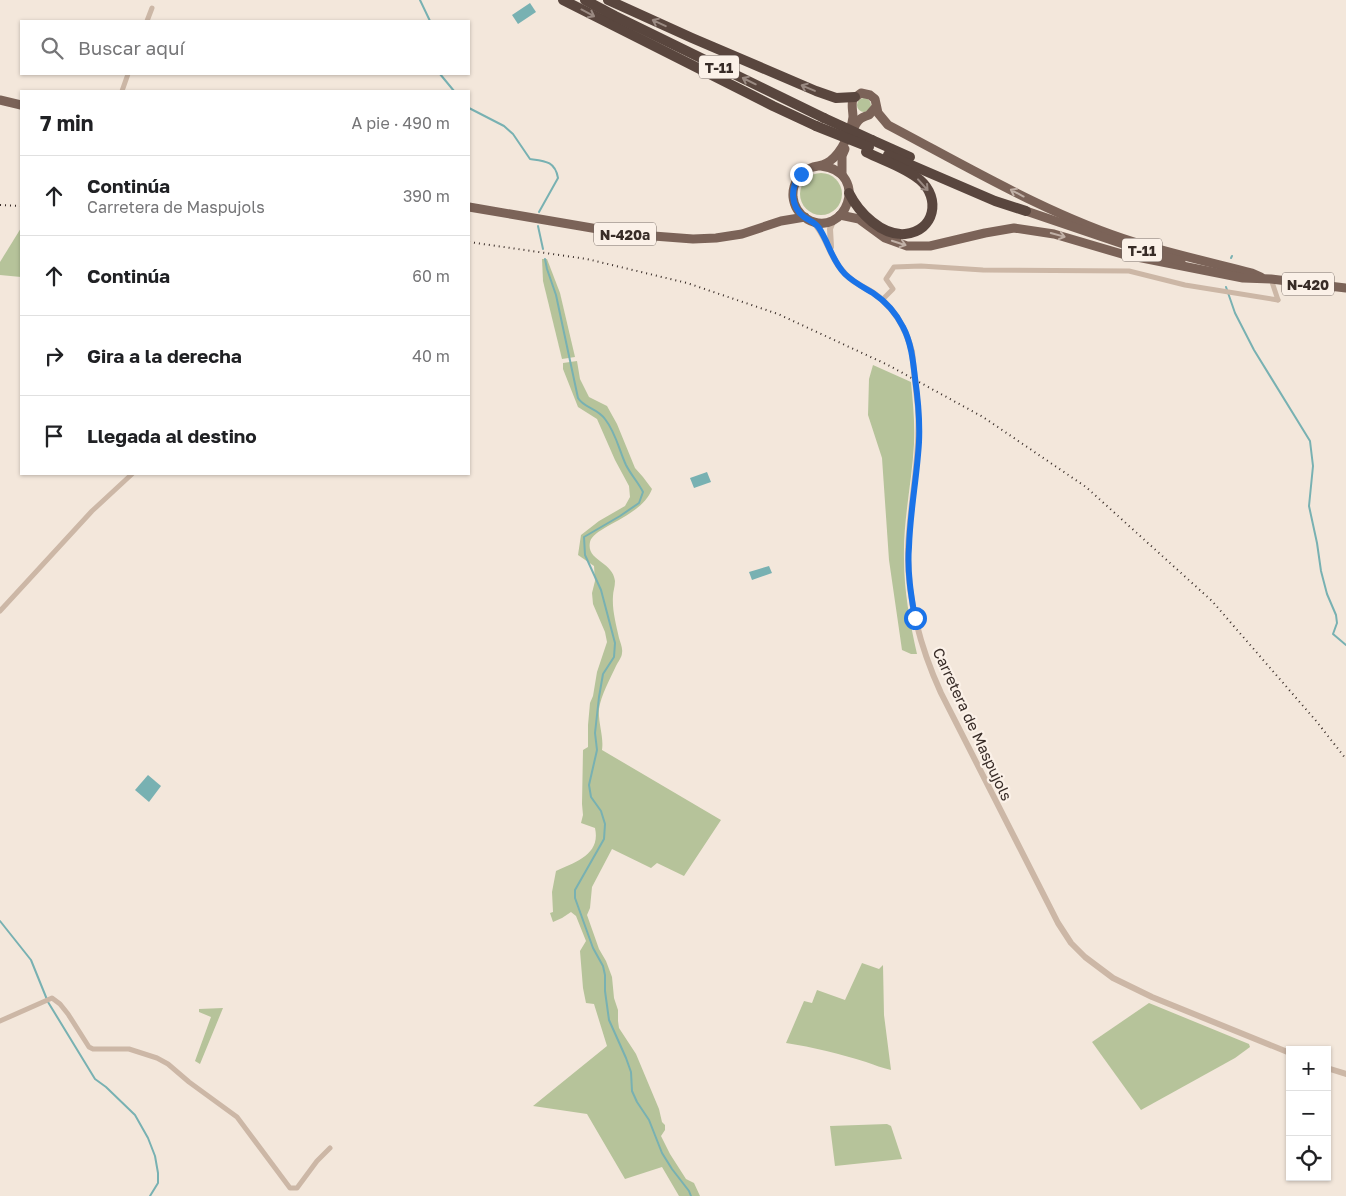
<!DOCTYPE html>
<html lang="es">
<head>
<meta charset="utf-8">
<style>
	body { margin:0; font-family:"Golos Text",sans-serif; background:#f6f6f6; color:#202124 }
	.controls { position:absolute; right:15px; bottom:15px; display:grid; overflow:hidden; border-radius:0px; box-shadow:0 1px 4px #0004 }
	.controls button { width:45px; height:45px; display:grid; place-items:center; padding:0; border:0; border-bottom:1px solid #e0e0e0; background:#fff; color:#202124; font:25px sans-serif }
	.stop { position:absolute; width:15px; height:15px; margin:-11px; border:4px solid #1a73e8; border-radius:50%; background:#fff }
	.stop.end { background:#1a73e8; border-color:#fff; box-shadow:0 1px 5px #0008 }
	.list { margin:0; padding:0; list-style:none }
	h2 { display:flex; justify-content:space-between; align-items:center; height:65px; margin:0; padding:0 20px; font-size:21px }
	h2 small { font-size:16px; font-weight:400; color:#757577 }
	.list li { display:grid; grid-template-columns:32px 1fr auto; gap:15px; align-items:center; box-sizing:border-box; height:80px; padding:0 20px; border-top:1px solid #e0e0e0 }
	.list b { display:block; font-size:19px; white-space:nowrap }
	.list p { margin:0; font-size:16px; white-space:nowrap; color:#757577 }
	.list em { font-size:16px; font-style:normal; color:#757577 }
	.icon { flex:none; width:28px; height:28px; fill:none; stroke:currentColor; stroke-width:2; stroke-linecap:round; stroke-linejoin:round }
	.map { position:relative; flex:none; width:1346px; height:1196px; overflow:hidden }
	.search { position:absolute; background:#fff; box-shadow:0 1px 4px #0004; left:20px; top:20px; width:450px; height:55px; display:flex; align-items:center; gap:12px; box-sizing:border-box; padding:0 18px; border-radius:0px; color:#757577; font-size:19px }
	.panel { position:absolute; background:#fff; box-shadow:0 1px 4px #0004; left:20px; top:90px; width:450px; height:385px; border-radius:0px }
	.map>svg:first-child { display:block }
	.green { fill:#b6c39a }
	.water { fill:#78b1b2 }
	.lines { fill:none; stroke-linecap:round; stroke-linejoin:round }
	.stream { stroke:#78b1b2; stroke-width:2 }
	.minor { stroke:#ccb7a6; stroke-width:5 }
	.tertiary { stroke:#ccb7a6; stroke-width:6 }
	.primary { stroke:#7b6358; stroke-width:9 }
	.motorway { stroke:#59463e; stroke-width:10 }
	.rail { stroke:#382c27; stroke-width:2; stroke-dasharray:1 4; stroke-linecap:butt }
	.tertiary-bridge { stroke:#ccb7a6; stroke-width:6 }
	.motorway-bridge { stroke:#59463e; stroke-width:10 }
	.oneway { stroke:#9a8a82 }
	.oneway2 { stroke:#c1b1a7 }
	.route { stroke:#1a73e8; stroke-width:6 }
	.labels { text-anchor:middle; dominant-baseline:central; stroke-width:4.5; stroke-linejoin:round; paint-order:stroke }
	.shield { fill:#fbf1e8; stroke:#726761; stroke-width:1 }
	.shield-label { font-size:14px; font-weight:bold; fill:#382c27 }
	.street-label { font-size:15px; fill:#382c27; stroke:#fbf1e8 }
</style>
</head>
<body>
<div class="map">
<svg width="1346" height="1196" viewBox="0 0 1346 1196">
	<rect width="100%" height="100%" fill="#f3e7db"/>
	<g class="green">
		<circle cx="864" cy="105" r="7"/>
		<circle cx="821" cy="194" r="21"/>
		<path d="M21 228V277L0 275V262Z"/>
		<path d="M542 259H547L560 293 575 357 562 359 543 281Z"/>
		<path d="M577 361 580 379 589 397 607 406 617 424 635 468 643 477 652 489C642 517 594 526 590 542 586 561 613 561 615 581 615 587 613 591 613 596 612 610 616 624 619 638 620 642 623 648 622 653 622 657 618 662 616 666 610 679 601 695 599 709 598 723 604 737 602 750L721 820 684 876 657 863 651 868 612 849 592 887 590 908 587 915 599 949 606 961 612 977 614 998 618 1010V1021L619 1028 636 1054 659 1109 662 1122 665 1125V1130L661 1136 670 1154 686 1179 694 1183 700 1196H679L662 1167 625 1179 587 1114 533 1106 607 1046 594 1004 586 1003 583 988 580 951 586 941 576 916 571 912 562 918 553 922 550 913 553 912 552 892 556 871C575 862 601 855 595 828L581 823 583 815 582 804 583 750 588 747V725L590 703 593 696 597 672 607 642 605 632 593 604 592 593 595 581 594 566 578 555 581 535 599 521 625 506 630 497 629 486 615 460 597 419 578 407 563 369V363Z"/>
		<path d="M873 365 911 382C913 403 915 423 914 444 912 482 903 520 904 559 904 591 910 623 917 654H911L902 650 889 560 882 458 868 415 869 379Z"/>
		<path d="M862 963 879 969 883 965 884 1015 891 1070C882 1068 875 1065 866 1062 840 1054 813 1047 786 1043L804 1001 812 1003 817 990 845 1000Z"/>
		<path d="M1149 1003 1249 1044 1250 1047 1235 1058 1141 1110 1092 1042Z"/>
		<path d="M223 1008 200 1064 195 1061 211 1017 199 1012V1009Z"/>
		<path d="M887 1124 891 1126 902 1159 835 1166 830 1126Z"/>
	</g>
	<g class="water">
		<path d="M530 3 536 12 518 24 512 15Z"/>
		<path d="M707 472 711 482 694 488 690 478Z"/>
		<path d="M769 566 772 573 752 580 749 572Z"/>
		<path d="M148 775 161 786 149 802 135 790Z"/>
	</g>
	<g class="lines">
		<g class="stream">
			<path d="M420 0 430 21"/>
			<path d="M440 74 454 91"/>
			<path d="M469 108 504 126 513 134 530 159C545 161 555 161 558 178L539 212"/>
			<path d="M538 226 543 249"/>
			<path d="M1231 258 1232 256"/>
			<path d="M545 259 547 269 556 295 578 398C584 408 597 408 605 419 616 433 619 450 626 465 631 475 638 482 643 492L639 503 620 516 584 537 585 555 601 590 615 643 614 657 603 674 599 697 595 733 597 750 589 785 591 797 601 811 605 824 604 839 575 890V898L593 948 603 966 605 975V991L609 1020 626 1058 631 1072 632 1091 637 1102 649 1120 662 1153 672 1169 689 1191 691 1196"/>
			<path d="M1226 287 1235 313 1254 350 1310 441 1313 466 1309 506 1317 543 1321 571 1327 594 1336 615 1337 623 1333 634 1346 645"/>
			<path d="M0 921 31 960 48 1002 95 1079 106 1087 135 1115 148 1138 155 1156 158 1173V1183L150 1196"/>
		</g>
		<g class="minor">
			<path d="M147 21 152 8"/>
			<path d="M122 91 128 74"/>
			<path d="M1271 279 1278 300"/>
			<path d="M882 300 893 289 886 279 894 267 921 266 983 270 1129 271 1185 285 1278 300"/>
			<path d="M0 611 92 511 132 474"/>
			<path d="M0 1021 52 998 60 1004 68 1014 89 1047 93 1049H129L157 1058 168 1064 189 1082 237 1117 290 1188H297L317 1161 330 1148"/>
		</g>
		<g class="tertiary">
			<path d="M813 222C826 235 829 255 841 269 849 280 860 285 872 292 893 306 906 328 912 352"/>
			<path d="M831 247 830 229 834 219"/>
			<path d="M918 408C921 455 910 502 908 549 907 600 920 647 941 693L1058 923 1071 943 1085 957 1113 978 1152 997 1290 1053"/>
			<path d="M1327 1068 1346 1074"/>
		</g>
		<g class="primary">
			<path d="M0 100 21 105"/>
			<path d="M853 130C857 121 859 118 869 115L875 108"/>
			<path d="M821 166C872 172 845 241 807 219 799 214 794 206 793 197 792 184 800 171 813 167 819 166 825 165 830 161 842 152 851 132 853 117 853 111 851 105 853 99L861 93 870 95 875 99 878 113 888 125C966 166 1050 216 1134 242 1173 254 1213 263 1252 273L1261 277"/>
			<path d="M842 175V156L845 149"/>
			<path d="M469 207 627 234 693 239 716 238 742 234 781 221 805 217"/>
			<path d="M1026 211 1135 248"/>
			<path d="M840 215 859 219 885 238 907 246H930L985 233 1014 228 1054 234 1122 254 1243 278 1271 279 1346 288"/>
			<path d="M1148 252 1181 261"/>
		</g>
		<g class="motorway">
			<path d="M563 0 773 106 816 126"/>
			<path d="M585 0 615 16 824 118"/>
			<path d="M608 0 692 38 816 91 836 98 855 97"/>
			<path d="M872 140 910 157"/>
			<path d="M888 155 995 201 1026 211"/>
			<path d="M849 193C859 213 882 236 905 234 935 231 941 198 920 180 905 167 884 161 866 152"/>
		</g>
		<g class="rail">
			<path d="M0 205 21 206"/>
			<path d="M469 242 587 259 687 283 778 314 888 365 983 417 1086 487 1212 601 1317 722 1346 759"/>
		</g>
		<path class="tertiary-bridge" d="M912 352 918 408"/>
		<g class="motorway-bridge">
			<path d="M824 118 872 140"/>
			<path d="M816 126 869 147"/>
		</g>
	</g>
	<defs><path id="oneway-shaft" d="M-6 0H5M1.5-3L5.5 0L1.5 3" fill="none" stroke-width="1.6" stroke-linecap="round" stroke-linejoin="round" transform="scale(1.25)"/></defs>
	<g class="oneway">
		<use href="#oneway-shaft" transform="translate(588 13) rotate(28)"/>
		<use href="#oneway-shaft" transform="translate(659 23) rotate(-155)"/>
		<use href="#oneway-shaft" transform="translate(749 81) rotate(-154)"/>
		<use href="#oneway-shaft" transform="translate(808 88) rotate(-157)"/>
		<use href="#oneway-shaft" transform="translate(923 185) rotate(48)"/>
	</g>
	<g class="oneway2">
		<use href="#oneway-shaft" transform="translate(1017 193) rotate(-152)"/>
		<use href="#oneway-shaft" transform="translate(1058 235) rotate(15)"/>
		<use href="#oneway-shaft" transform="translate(899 243) rotate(18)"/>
	</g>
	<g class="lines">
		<path class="route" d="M801 174C790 187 790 206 804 217 810 221 815 222 819 228 829 243 832 261 845 274 853 282 863 287 873 293 885 301 896 313 903 327 911 342 913 360 915 378 918 399 920 421 919 442 917 477 910 512 909 547 907 571 911 595 915 618"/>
	</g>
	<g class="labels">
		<g class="shield">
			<rect x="699" y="55.5" width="40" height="23" rx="4"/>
			<rect x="594" y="222.5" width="62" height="23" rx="4"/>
			<rect x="1122" y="238.5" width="40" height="23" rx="4"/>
			<rect x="1282" y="272.5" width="52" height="23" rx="4"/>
		</g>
		<g class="shield-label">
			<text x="719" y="67">T-11</text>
			<text x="625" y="234">N-420a</text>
			<text x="1142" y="250">T-11</text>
			<text x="1308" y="284">N-420</text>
		</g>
		<g class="street-label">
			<text transform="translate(973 724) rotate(65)">Carretera de Maspujols</text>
		</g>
	</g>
</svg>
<div class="controls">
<button>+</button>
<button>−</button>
<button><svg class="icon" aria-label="locate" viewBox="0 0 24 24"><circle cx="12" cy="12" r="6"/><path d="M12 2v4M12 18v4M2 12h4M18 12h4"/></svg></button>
</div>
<div class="stop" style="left:915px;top:618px"></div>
<div class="stop end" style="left:801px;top:174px"></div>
<div class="search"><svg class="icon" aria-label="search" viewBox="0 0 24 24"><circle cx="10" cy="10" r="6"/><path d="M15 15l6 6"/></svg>Buscar aquí</div>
<section class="panel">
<h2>7 min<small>A pie · 490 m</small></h2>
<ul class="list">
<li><svg class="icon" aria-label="ahead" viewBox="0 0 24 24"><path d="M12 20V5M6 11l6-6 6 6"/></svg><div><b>Continúa</b><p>Carretera de Maspujols</p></div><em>390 m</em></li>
<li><svg class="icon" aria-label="ahead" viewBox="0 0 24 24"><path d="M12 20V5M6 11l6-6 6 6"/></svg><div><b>Continúa</b></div><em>60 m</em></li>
<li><svg class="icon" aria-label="right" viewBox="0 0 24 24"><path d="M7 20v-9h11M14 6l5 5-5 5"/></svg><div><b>Gira a la derecha</b></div><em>40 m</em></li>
<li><svg class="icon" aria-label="arrive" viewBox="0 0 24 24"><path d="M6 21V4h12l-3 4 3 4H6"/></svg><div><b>Llegada al destino</b></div></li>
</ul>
</section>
</div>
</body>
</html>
